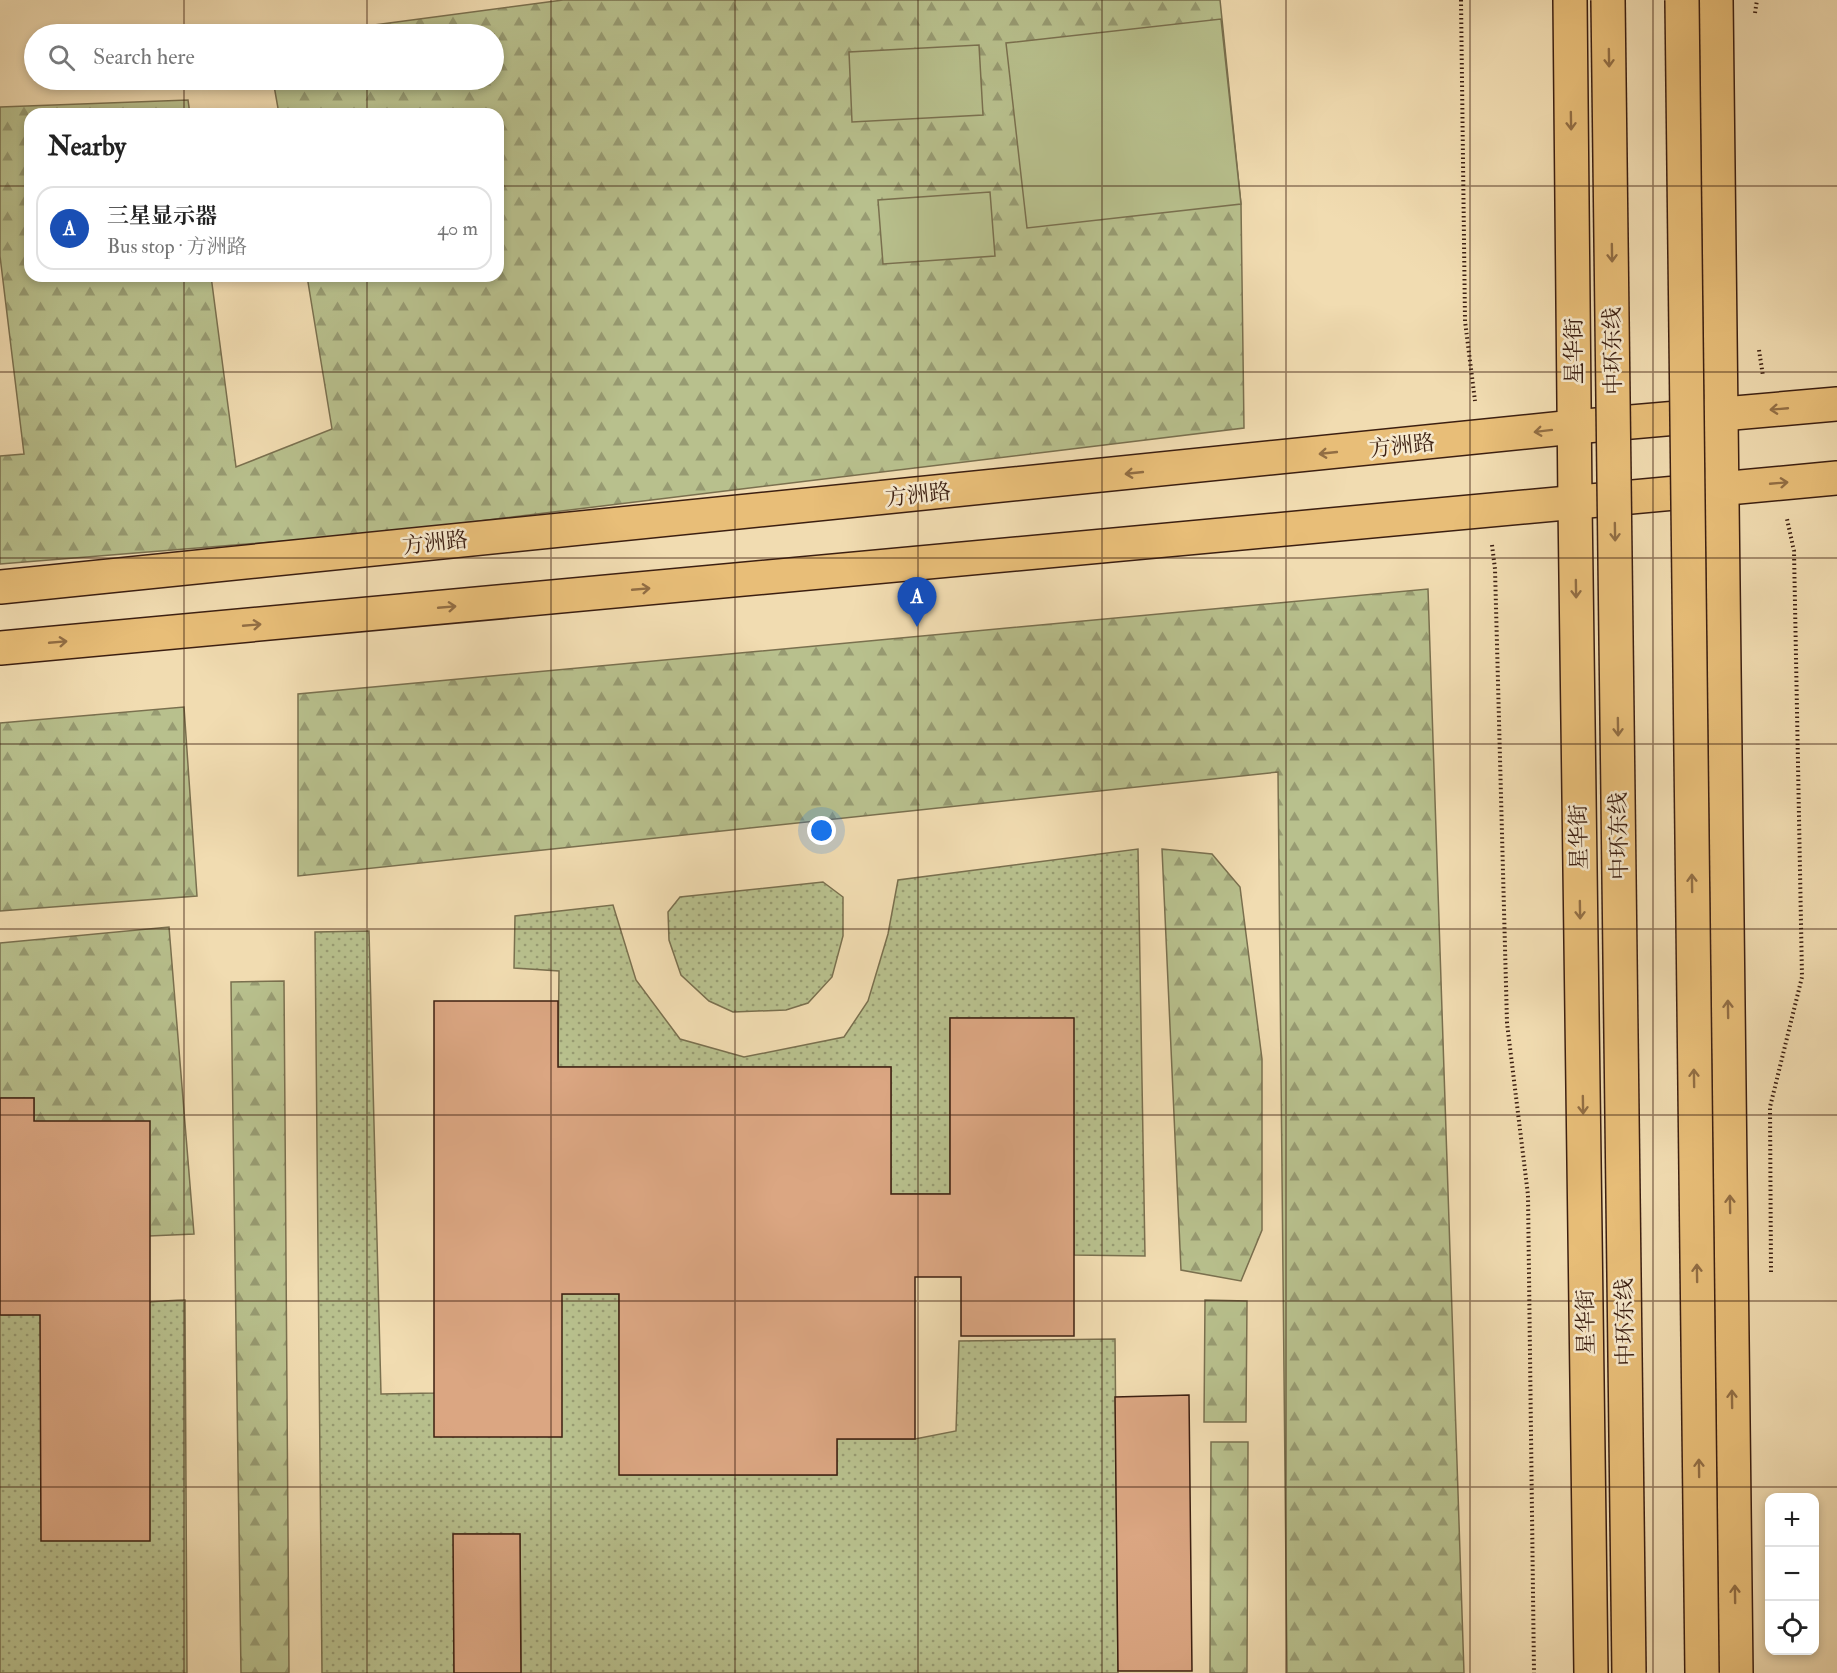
<!DOCTYPE html>
<html lang="en">
<head>
<meta charset="utf-8">
<style>
	body { margin:0; font-family:"IM FELL Double Pica","Noto Serif SC",serif; background:#f6f6f6; color:#222 }
	.controls { position:absolute; right:18px; bottom:18px; display:grid; overflow:hidden; border-radius:12px; box-shadow:0 3px 9px #0003 }
	.controls button { width:54px; height:54px; display:grid; place-items:center; padding:0; border:0; border-bottom:2px solid #e0e0e0; background:#fff; color:#222; font:30px sans-serif }
	.you { position:absolute; left:822px; top:831px; width:21px; height:21px; margin:-15px; border:4px solid #fff; border-radius:50%; background:#1a73e8; box-shadow:0 0 0 9px #1a73e833 }
	.badge { display:grid; place-items:center; width:39px; height:39px; border-radius:50%; background:#7c3aed; color:#fff; font-size:20px; font-weight:700 }
	.pin { position:absolute; translate:-50% -50px; filter:drop-shadow(0 2px 3px #0008) }
	.pin::after { content:''; position:absolute; top:32px; width:21px; height:18px; background:inherit; clip-path:polygon(0 0,100% 0,50% 100%) }
	.list { margin:0; padding:0; list-style:none }
	h2 { display:flex; justify-content:space-between; align-items:center; height:78px; margin:0; padding:0 24px; font-size:26px }
	h2 small { font-size:20px; font-weight:400; color:#767676 }
	.list li { display:grid; grid-template-columns:39px 1fr auto; gap:18px; align-items:center; box-sizing:border-box; height:84px; margin:0 12px 12px; padding:0 12px; border:2px solid #e0e0e0; border-radius:18px }
	.list b { display:block; font-size:22px; white-space:nowrap }
	.list p { margin:0; font-size:20px; white-space:nowrap; color:#767676 }
	.list em { font-size:20px; font-style:normal; color:#767676 }
	.icon { flex:none; width:33px; height:33px; fill:none; stroke:currentColor; stroke-width:2; stroke-linecap:round; stroke-linejoin:round }
	.map { position:relative; flex:none; width:1837px; height:1673px; overflow:hidden }
	.search { position:absolute; background:#fff; box-shadow:0 3px 9px #0003; left:24px; top:24px; width:480px; height:66px; display:flex; align-items:center; gap:15px; box-sizing:border-box; padding:0 21px; border-radius:33px; color:#767676; font-size:22px }
	.panel { position:absolute; background:#fff; box-shadow:0 3px 9px #0003; left:24px; top:108px; width:480px; height:174px; border-radius:18px }
	.map>svg:first-child { display:block }
	.grass { fill:url(#grass-dots); stroke:#7a704f; stroke-width:1.5 }
	.forest { fill:url(#forest-firs); stroke:#7a704f; stroke-width:1.5 }
	.pitch { fill:#b8c08d; stroke:#7a704f; stroke-width:1.5 }
	.building { fill:#dba682; stroke:#3c1f11; stroke-width:1.5 }
	.lines { fill:none; stroke-linecap:round; stroke-linejoin:round }
	.major-casing { stroke:#3c1f11; stroke-width:36 }
	.highway-casing { stroke:#3c1f11; stroke-width:36 }
	.path { stroke:#3c1f11; stroke-width:4; stroke-dasharray:1.5 3; stroke-linecap:butt }
	.major { stroke:#e8be78; stroke-width:33 }
	.highway { stroke:#e8be78; stroke-width:33 }
	.highway-bridge-casing { stroke:#3c1f11; stroke-width:36; stroke-linecap:butt }
	.highway-bridge { stroke:#e8be78; stroke-width:33 }
	.oneway { stroke:#926e44 }
	.grid { fill:none; stroke:#3c1f11; stroke-width:1.5; stroke-opacity:0.55 }
	.labels { text-anchor:middle; dominant-baseline:central; stroke-width:5; stroke-linejoin:round; paint-order:stroke }
	.street-label { font-size:22px; fill:#3c1f11; stroke:#f6e8cc }
</style>
</head>
<body>
<div class="map">
<svg width="1837" height="1673" viewBox="0 0 1837 1673">
	<defs>
		<pattern id="grass-dots" width="8" height="8" patternUnits="userSpaceOnUse" patternTransform="scale(1.5)"><rect width="8" height="8" fill="#b8c08d"/><path d="M2 2h.1M6 6h.1" fill="none" stroke="#979b72" stroke-width="1.8" stroke-linecap="round"/></pattern>
		<pattern id="forest-firs" width="22" height="20" patternUnits="userSpaceOnUse" patternTransform="scale(1.5)"><rect width="22" height="20" fill="#b8c08d"/><path d="M5 1l3.5 6h-7zM16 11l3.5 6h-7z" fill="#979b72"/></pattern>
	</defs>
	<rect width="100%" height="100%" fill="#f1dcb1"/>
	<filter id="stains"><feTurbulence type="fractalNoise" baseFrequency=".00333" numOctaves="4"/><feColorMatrix values="0 0 0 0 .2 0 0 0 0 .09 0 0 0 0 .02 0 0 0 .5 -.17"/></filter>
	<radialGradient id="worn" r=".72"><stop offset=".6" stop-color="#630" stop-opacity="0"/><stop offset="1" stop-color="#630" stop-opacity=".3"/></radialGradient>
	<g class="grass">
		<path d="M1138 849 1145 1256 1074 1255 1073 1018H950V1194H891V1067H558L559 971 514 968 515 916 613 905 636 980 680 1039 744 1057 844 1037 868 1001 888 934 898 880Z"/>
		<path d="M823 882 843 897V936L832 977 808 1003 786 1010 733 1012 709 1001 681 975 669 940 668 912 680 897Z"/>
		<path d="M369 931 381 1394 434 1393 562 1294H619L620 1475H837V1439H915L956 1431 959 1341 1115 1339 1118 1673H521L520 1534H454V1673H322L315 932Z"/>
		<path d="M185 1300 187 1673H0V1315C63 1315 123 1301 185 1300Z"/>
	</g>
	<g class="forest">
		<path d="M563 0H1220L1241 204 1244 428 372 534 0 564V456L24 454 0 256V107L188 100 190 114H30V276H211L236 467 332 429 307 276H498V114H279L273 80H494V34H351L374 25Z"/>
		<path d="M1428 589 1464 1673H1287L1278 772 298 876V694Z"/>
		<path d="M184 707 197 896 0 911V723Z"/>
		<path d="M1162 849 1212 854 1240 887 1262 1059V1230L1241 1281 1181 1270Z"/>
		<path d="M169 927 194 1234 149 1236 34 1121V1098H0V943Z"/>
		<path d="M284 981 289 1673H241L231 982Z"/>
		<path d="M1205 1300 1247 1301 1246 1422H1204Z"/>
		<path d="M1211 1442H1248L1247 1673H1210Z"/>
	</g>
	<g class="pitch">
		<path d="M1221 19 1241 204 1027 228 1006 43Z"/>
		<path d="M979 45 983 115 852 122 849 52Z"/>
		<path d="M990 192 995 256 883 264 878 200Z"/>
	</g>
	<g class="building">
		<path d="M434 1001H558V1067H891V1194H950V1018H1074V1336H961V1277H915V1439H837V1475H619V1294H562V1437H434Z"/>
		<path d="M0 1098H34V1121H150V1541H41L40 1315H0Z"/>
		<path d="M1189 1395 1192 1671H1118L1115 1397Z"/>
		<path d="M453 1534H520L521 1673H454Z"/>
	</g>
	<g class="lines">
		<g class="major-casing">
			<g id="major">
				<path d="M1570 0 1575 503 1591 1673"/>
				<path d="M1716 0 1736 1673"/>
				<path d="M0 587 1574 427 1837 404"/>
				<path d="M0 648 1837 478"/>
			</g>
		</g>
		<g class="highway-casing">
			<path id="highway" d="M1712 1603 1722 1673"/>
		</g>
		<g class="path">
			<path d="M1461 0 1465 321 1475 401"/>
			<path d="M1755 13 1757 0"/>
			<path d="M1759 350 1763 376"/>
			<path d="M1492 545 1495 569 1507 1023 1528 1195 1534 1673"/>
			<path d="M1771 1272 1770 1107 1802 977 1794 551 1787 519"/>
		</g>
		<use href="#major" class="major"/>
		<use href="#highway" class="highway"/>
		<g class="highway-bridge-casing">
			<g id="highway-bridge">
				<path d="M1608 0 1629 1673"/>
				<path d="M1682 0 1702 1673"/>
			</g>
		</g>
		<use href="#highway-bridge" class="highway-bridge"/>
	</g>
	<defs><path id="oneway-shaft" d="M-6 0H5M1.5-3L5.5 0L1.5 3" fill="none" stroke-width="1.6" stroke-linecap="round" stroke-linejoin="round" transform="scale(1.5)"/></defs>
	<g class="oneway">
		<use href="#oneway-shaft" transform="translate(1609 58) rotate(89)"/>
		<use href="#oneway-shaft" transform="translate(1571 121) rotate(89)"/>
		<use href="#oneway-shaft" transform="translate(1612 253) rotate(89)"/>
		<use href="#oneway-shaft" transform="translate(1779 409) rotate(175)"/>
		<use href="#oneway-shaft" transform="translate(1543 431) rotate(173)"/>
		<use href="#oneway-shaft" transform="translate(1328 453) rotate(174)"/>
		<use href="#oneway-shaft" transform="translate(1134 473) rotate(174)"/>
		<use href="#oneway-shaft" transform="translate(1779 483) rotate(-5)"/>
		<use href="#oneway-shaft" transform="translate(1615 532) rotate(89)"/>
		<use href="#oneway-shaft" transform="translate(641 589) rotate(-5)"/>
		<use href="#oneway-shaft" transform="translate(1576 589) rotate(89)"/>
		<use href="#oneway-shaft" transform="translate(447 607) rotate(-5)"/>
		<use href="#oneway-shaft" transform="translate(252 625) rotate(-5)"/>
		<use href="#oneway-shaft" transform="translate(58 642) rotate(-5)"/>
		<use href="#oneway-shaft" transform="translate(1618 727) rotate(89)"/>
		<use href="#oneway-shaft" transform="translate(1692 883) rotate(-91)"/>
		<use href="#oneway-shaft" transform="translate(1580 910) rotate(89)"/>
		<use href="#oneway-shaft" transform="translate(1728 1009) rotate(-91)"/>
		<use href="#oneway-shaft" transform="translate(1694 1078) rotate(-91)"/>
		<use href="#oneway-shaft" transform="translate(1583 1105) rotate(89)"/>
		<use href="#oneway-shaft" transform="translate(1730 1204) rotate(-91)"/>
		<use href="#oneway-shaft" transform="translate(1697 1273) rotate(-91)"/>
		<use href="#oneway-shaft" transform="translate(1732 1399) rotate(-91)"/>
		<use href="#oneway-shaft" transform="translate(1699 1468) rotate(-91)"/>
		<use href="#oneway-shaft" transform="translate(1735 1594) rotate(-91)"/>
	</g>
	<path class="grid" d="M184 0V34M367 0V34M551 0V1673M735 0V1673M918 0V1673M1102 0V1673M1286 0V1673M1470 0V1673M1653 0V1673M184 80V114M367 80V114M0 186H30M498 186H1837M184 276V1673M367 276V1673M0 372H1837M0 558H1837M0 744H1837M0 929H1837M0 1115H1837M0 1301H1837M0 1487H1837"/>
	<g class="labels">
		<g class="street-label">
			<text transform="translate(1574 351) rotate(-90)">星华街</text>
			<text transform="translate(1613 351) rotate(-91)">中环东线</text>
			<text transform="translate(1402 446) rotate(-6)">方洲路</text>
			<text transform="translate(918 495) rotate(-6)">方洲路</text>
			<text transform="translate(435 543) rotate(-6)">方洲路</text>
			<text transform="translate(1619 836) rotate(-91)">中环东线</text>
			<text transform="translate(1579 837) rotate(-91)">星华街</text>
			<text transform="translate(1586 1322) rotate(-91)">星华街</text>
			<text transform="translate(1625 1322) rotate(-91)">中环东线</text>
		</g>
	</g>
	<rect width="100%" height="100%" filter="url(#stains)"/>
	<rect width="100%" height="100%" fill="url(#worn)"/>
</svg>
<div class="controls">
<button>+</button>
<button>−</button>
<button><svg class="icon" aria-label="locate" viewBox="0 0 24 24"><circle cx="12" cy="12" r="6"/><path d="M12 2v4M12 18v4M2 12h4M18 12h4"/></svg></button>
</div>
<div class="you"></div>
<div class="pin badge" style="left:917px;top:627px;background:#1a4fb4">A</div>
<div class="search"><svg class="icon" aria-label="search" viewBox="0 0 24 24"><circle cx="10" cy="10" r="6"/><path d="M15 15l6 6"/></svg>Search here</div>
<section class="panel">
<h2>Nearby<small></small></h2>
<ul class="list">
<li><span class="badge" style="background:#1a4fb4">A</span><div><b>三星显示器</b><p>Bus stop · 方洲路</p></div><em>40 m</em></li>
</ul>
</section>
</div>
</body>
</html>
